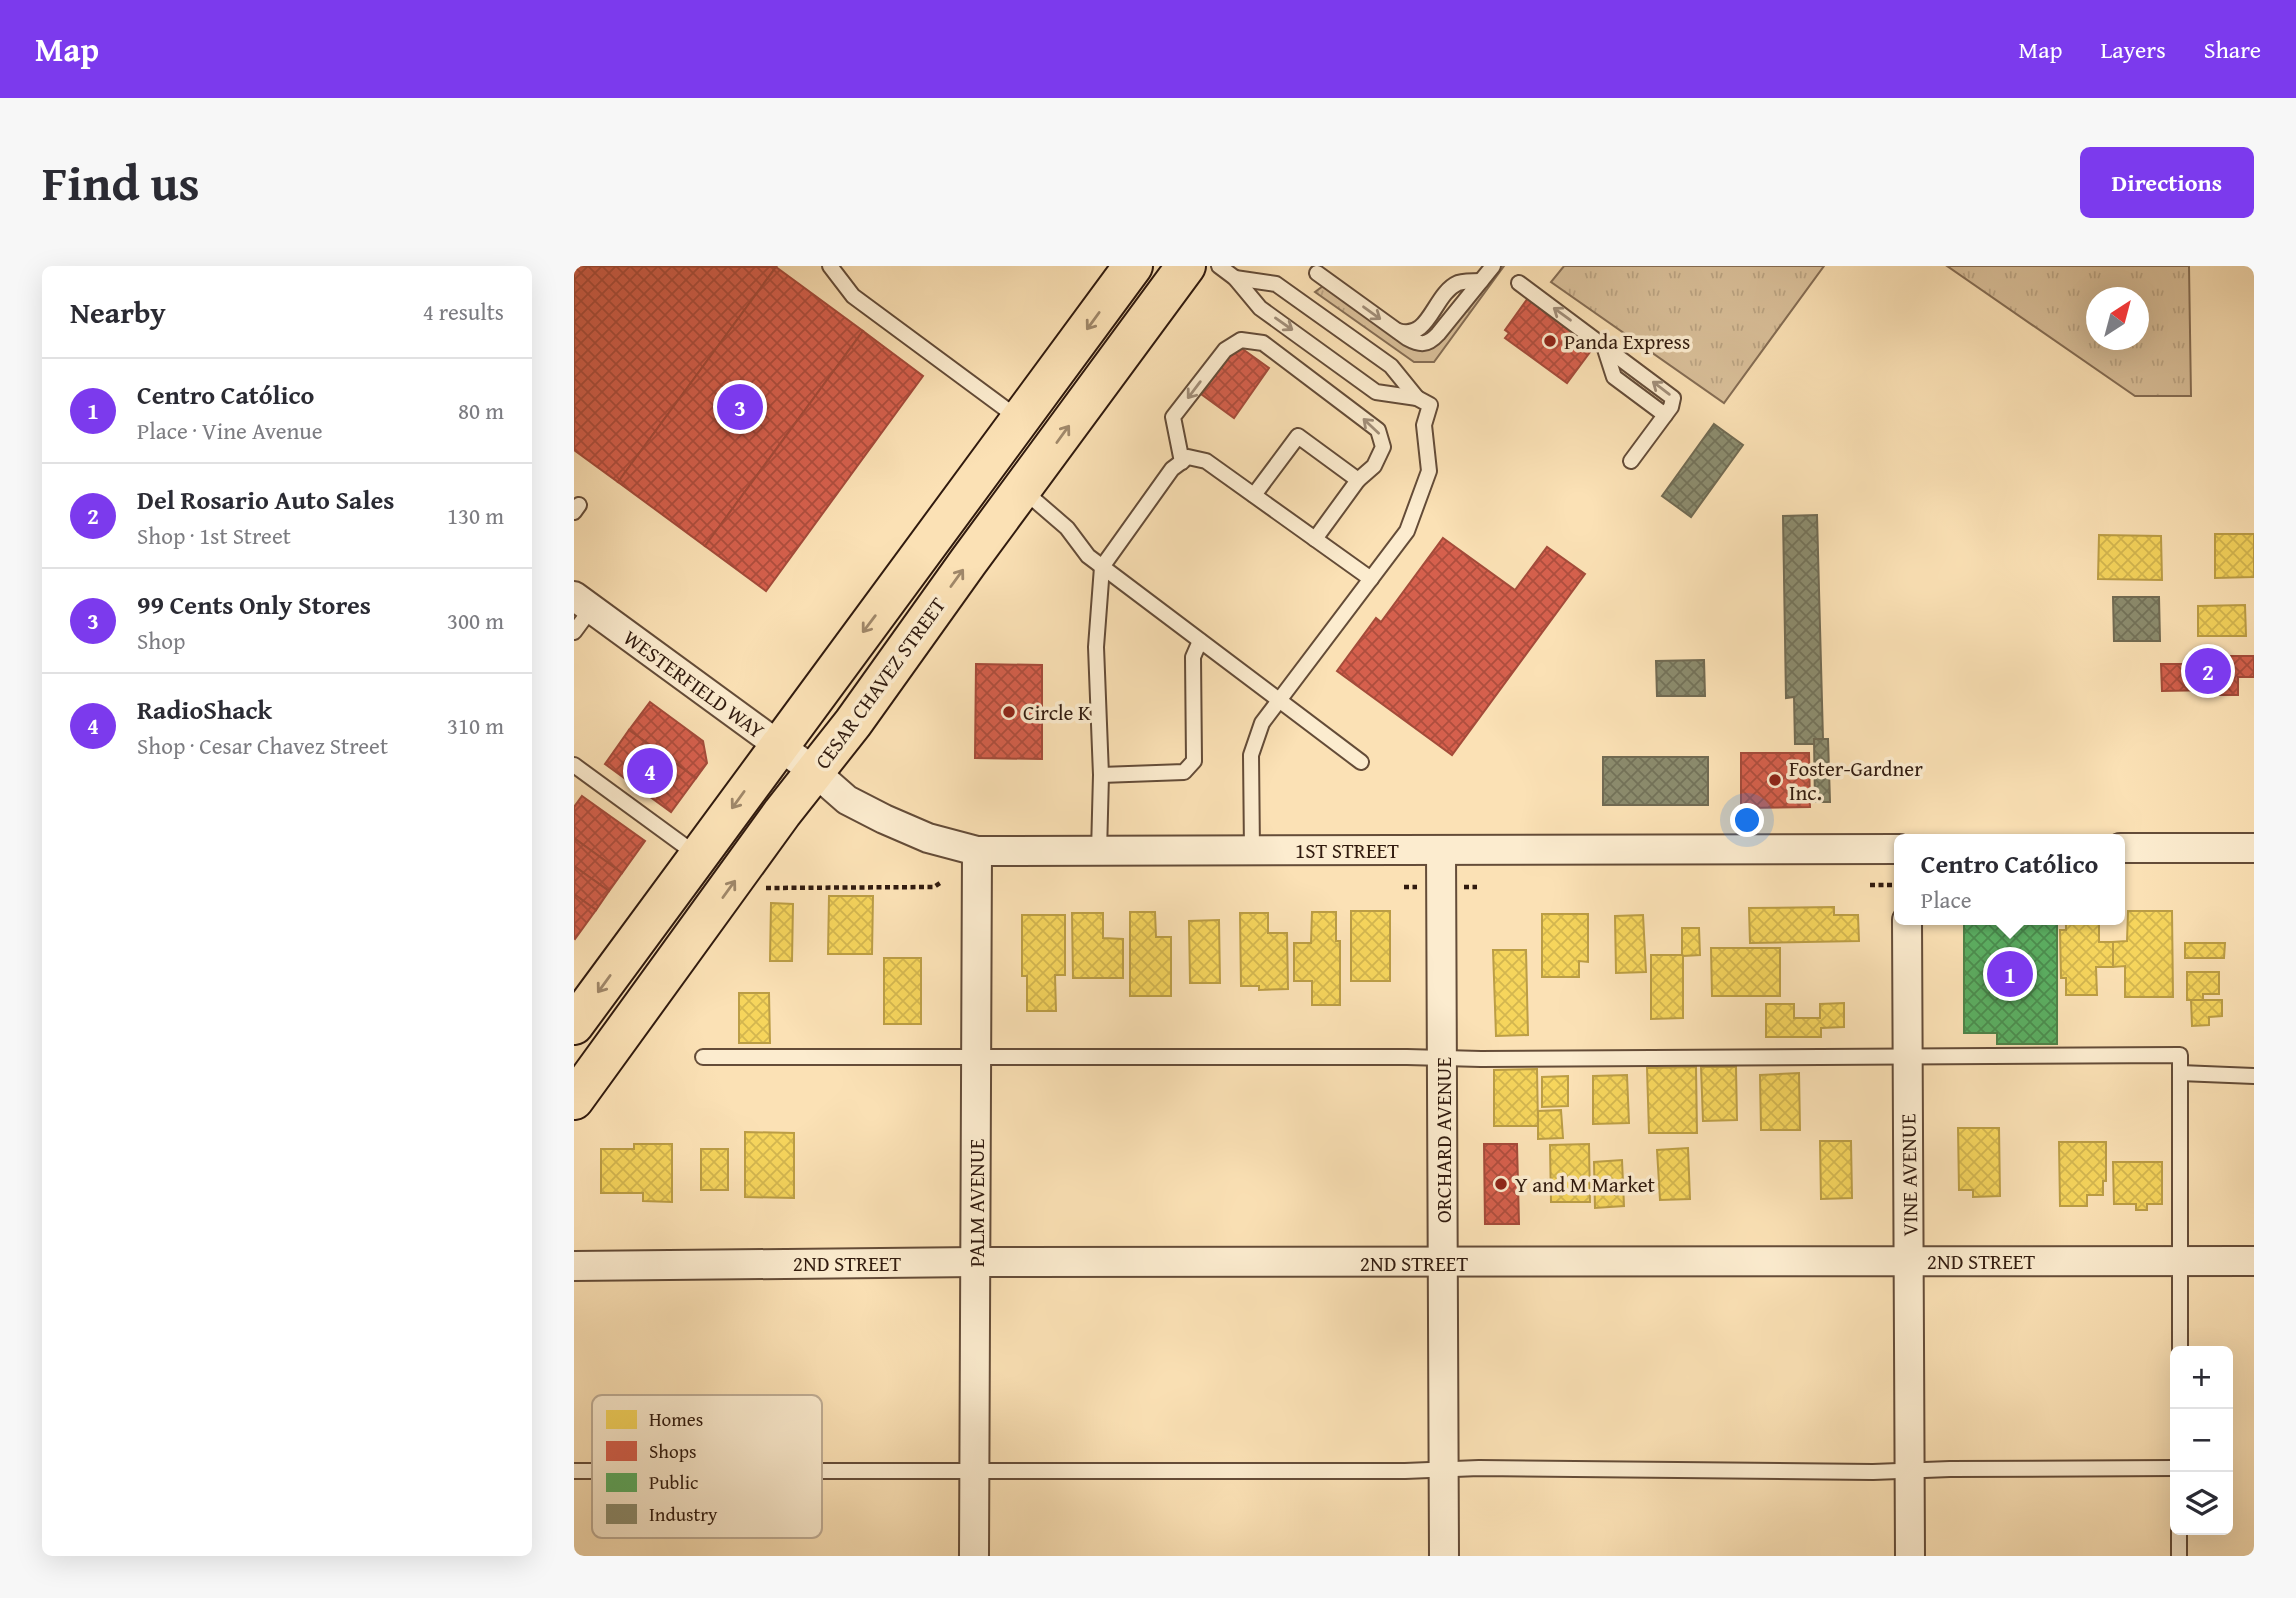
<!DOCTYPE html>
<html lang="en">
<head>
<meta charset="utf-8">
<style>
	body { margin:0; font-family:"Gentium Book Plus",serif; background:#f7f7f7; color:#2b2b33 }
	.controls { position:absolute; right:21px; bottom:21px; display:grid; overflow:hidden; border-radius:10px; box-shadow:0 7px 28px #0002 }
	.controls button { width:63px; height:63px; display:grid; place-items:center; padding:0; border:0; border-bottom:2px solid #e1e1e2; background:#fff; color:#2b2b33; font:35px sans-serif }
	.compass { position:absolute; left:1512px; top:21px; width:63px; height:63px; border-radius:50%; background:#fff; box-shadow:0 7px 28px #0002; rotate:36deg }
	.you { position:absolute; left:1174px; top:555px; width:24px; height:24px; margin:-18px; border:5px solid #fff; border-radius:50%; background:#1a73e8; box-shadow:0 0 0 10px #1a73e833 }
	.badge { display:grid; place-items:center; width:46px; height:46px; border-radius:50%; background:#7c3aed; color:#fff; font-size:23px; font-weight:700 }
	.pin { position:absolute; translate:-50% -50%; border:4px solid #fff; box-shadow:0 2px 7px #0006 }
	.popup { position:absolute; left:1320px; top:568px; width:231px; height:91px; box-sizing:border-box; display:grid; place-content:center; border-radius:10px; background:#fff; filter:drop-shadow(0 2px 5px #0005); font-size:23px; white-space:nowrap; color:#7c7c81 }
	.popup b { font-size:26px; color:#2b2b33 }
	.popup::after { content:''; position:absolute; left:50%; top:100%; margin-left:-14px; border:14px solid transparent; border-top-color:#fff }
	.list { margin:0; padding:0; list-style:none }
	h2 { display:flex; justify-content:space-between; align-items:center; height:91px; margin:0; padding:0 28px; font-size:30px }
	h2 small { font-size:23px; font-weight:400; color:#7c7c81 }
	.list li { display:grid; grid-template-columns:46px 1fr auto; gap:21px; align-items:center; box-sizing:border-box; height:105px; padding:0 28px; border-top:2px solid #e1e1e2 }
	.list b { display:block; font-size:26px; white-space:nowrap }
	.list p { margin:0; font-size:23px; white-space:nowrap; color:#7c7c81 }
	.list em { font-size:23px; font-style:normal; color:#7c7c81 }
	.icon { flex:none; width:38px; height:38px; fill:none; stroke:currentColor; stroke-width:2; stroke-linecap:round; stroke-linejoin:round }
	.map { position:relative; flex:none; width:1680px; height:1290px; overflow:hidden; border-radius:10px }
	header { display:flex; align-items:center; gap:42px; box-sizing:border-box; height:98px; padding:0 35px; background:#7c3aed; color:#fff }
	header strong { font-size:33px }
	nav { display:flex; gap:38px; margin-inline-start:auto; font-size:24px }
	.intro { display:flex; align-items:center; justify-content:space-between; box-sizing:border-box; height:168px; padding:0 42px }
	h1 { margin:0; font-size:49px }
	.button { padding:18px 32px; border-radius:10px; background:#7c3aed; color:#fff; font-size:24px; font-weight:700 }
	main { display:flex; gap:42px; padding:0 42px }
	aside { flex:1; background:#fff; border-radius:10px; box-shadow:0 7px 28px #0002 }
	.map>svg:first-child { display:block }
	.grass { fill:url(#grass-tufts); stroke:#856d54; stroke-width:2; fill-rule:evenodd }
	.homes { fill:url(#homes-cross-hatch); stroke:#bb9d45; stroke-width:2 }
	.shops { fill:url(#shops-cross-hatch); stroke:#a44b3a; stroke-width:2 }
	.public { fill:url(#public-cross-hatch); stroke:#4e8248; stroke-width:2 }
	.industry { fill:url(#industry-cross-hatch); stroke:#716a52; stroke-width:2 }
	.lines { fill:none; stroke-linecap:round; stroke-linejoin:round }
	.service-casing { stroke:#644c38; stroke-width:18 }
	.minor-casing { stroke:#644c38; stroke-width:32 }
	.primary-casing { stroke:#311b0f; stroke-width:42 }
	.path { stroke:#311b0f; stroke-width:4.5; stroke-dasharray:5 3.5; stroke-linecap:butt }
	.service { stroke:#fceccf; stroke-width:14 }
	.minor { stroke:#fceccf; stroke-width:28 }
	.primary { stroke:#fbe1b5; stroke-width:38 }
	.oneway { stroke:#a18e79 }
	.oneway2 { stroke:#a0886a }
	.poi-dot { fill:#8f2418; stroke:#fceccf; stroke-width:2.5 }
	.labels { text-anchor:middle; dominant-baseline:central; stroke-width:7; stroke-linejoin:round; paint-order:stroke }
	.poi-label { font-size:21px; fill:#311b0f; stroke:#fceccf; text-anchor:start }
	.street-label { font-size:21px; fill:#311b0f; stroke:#fceccf }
	.key { fill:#fceccf; stroke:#bfad95; stroke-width:2 }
	.key-label { font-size:19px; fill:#311b0f }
</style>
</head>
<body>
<header>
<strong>Map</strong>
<nav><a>Map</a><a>Layers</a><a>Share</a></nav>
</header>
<div class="intro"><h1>Find us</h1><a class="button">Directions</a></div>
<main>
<aside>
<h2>Nearby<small>4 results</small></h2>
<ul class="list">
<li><span class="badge">1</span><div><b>Centro Católico</b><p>Place · Vine Avenue</p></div><em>80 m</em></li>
<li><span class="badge">2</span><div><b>Del Rosario Auto Sales</b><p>Shop · 1st Street</p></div><em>130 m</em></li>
<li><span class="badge">3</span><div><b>99 Cents Only Stores</b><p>Shop</p></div><em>300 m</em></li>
<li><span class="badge">4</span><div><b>RadioShack</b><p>Shop · Cesar Chavez Street</p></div><em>310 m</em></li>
</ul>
</aside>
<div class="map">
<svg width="1680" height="1290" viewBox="0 0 1680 1290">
	<defs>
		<pattern id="grass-tufts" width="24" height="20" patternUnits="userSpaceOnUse" patternTransform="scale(1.75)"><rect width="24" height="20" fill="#d9bf99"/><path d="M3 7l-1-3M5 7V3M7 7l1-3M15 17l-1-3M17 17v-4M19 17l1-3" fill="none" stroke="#bba483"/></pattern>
		<pattern id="homes-cross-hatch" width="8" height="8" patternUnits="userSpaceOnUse" patternTransform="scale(1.75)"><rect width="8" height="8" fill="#f6d55c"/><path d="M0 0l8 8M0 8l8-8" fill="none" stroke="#d3b64f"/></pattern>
		<pattern id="shops-cross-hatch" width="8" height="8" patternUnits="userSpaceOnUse" patternTransform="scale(1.75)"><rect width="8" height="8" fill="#d6604d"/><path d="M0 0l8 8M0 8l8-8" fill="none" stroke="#ae4e3e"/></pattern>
		<pattern id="public-cross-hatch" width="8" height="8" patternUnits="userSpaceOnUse" patternTransform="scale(1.75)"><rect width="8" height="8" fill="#5aae61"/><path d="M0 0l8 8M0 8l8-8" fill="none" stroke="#4b8d4e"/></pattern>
		<pattern id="industry-cross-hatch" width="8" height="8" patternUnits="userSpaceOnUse" patternTransform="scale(1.75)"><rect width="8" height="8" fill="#8c8c6e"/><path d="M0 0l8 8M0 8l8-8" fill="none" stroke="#737259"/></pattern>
	</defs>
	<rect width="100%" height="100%" fill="#fbe1b5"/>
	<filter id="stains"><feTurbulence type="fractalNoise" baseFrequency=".00286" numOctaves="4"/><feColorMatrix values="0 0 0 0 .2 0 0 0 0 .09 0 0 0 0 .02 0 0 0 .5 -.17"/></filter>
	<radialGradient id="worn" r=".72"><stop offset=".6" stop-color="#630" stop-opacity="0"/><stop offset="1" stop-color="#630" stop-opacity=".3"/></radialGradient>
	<g class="grass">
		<path d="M925 0H930L860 96H840L741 26 749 20 833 80C846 85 858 84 867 74Z"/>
		<path d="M990 0H1250L1150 137 977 16Z"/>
		<path d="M1373 0H1615L1617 130H1561ZM1522 32H1564V74H1522Z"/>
	</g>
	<g class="homes">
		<path d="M1641 268H1680V311L1641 312Z"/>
		<path d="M1525 269 1587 270 1588 314 1524 313Z"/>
		<path d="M1671 339 1672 370H1624V340Z"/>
		<path d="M255 630H299L298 688H254Z"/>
		<path d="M197 637 219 638 218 695H196Z"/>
		<path d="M1260 641V649H1284L1285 675 1176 677 1175 642Z"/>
		<rect x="777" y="645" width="39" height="70"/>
		<path d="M1554 645H1598L1599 731H1551V700L1539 701V676L1553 675Z"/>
		<path d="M556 646H581L582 671H597V730H556Z"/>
		<path d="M738 646H762V675H766V739H738V715H720V677H737Z"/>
		<path d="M498 647H529V672L549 673V712H499Z"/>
		<path d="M666 647H694V667H713L714 723 685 724V720H667Z"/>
		<path d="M968 648H1014V696L1005 695V711H968Z"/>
		<path d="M448 649H491V709H481L482 745H453V710H448Z"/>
		<path d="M1069 649 1072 706 1042 707 1041 650Z"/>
		<path d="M645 654 646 717H616L615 655Z"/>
		<path d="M1492 655H1525V676H1539V701H1522L1523 729H1492V712H1487L1486 664H1492Z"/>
		<path d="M1108 662H1125L1126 689 1109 690V752L1077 753V689H1108Z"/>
		<path d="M1611 677H1651L1650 692H1611Z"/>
		<path d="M1137 682H1206V730H1138Z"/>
		<path d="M919 684H952L954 769 922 770Z"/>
		<rect x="310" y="692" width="37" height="66"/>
		<path d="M1613 706H1645V728H1629V734H1613Z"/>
		<path d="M165 727H195L196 777H165Z"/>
		<path d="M1617 734H1648V750L1635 751V759L1618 760Z"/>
		<path d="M1270 737V761L1247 762V771H1192V738H1220V752H1246V738Z"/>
		<path d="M1122 801 1123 867H1075L1073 802Z"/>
		<path d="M1127 801H1162L1163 854 1129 855Z"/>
		<path d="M963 803 964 860H920V804Z"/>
		<path d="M1225 807 1226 864H1187L1186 809Z"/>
		<path d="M1053 809 1055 857 1019 858V810Z"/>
		<path d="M994 810V840L968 841V811Z"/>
		<path d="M987 844 989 872 964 873V845Z"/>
		<path d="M1384 862H1425L1426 930 1399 931V924H1385Z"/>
		<path d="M171 866 220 867V932L171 931Z"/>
		<path d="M1246 875H1277L1278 932 1247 933Z"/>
		<path d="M1485 876H1532V915H1529V929H1513V940H1486Z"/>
		<path d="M60 878H98V936L69 935V927H27V883H60Z"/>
		<path d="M1015 878 1016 936H977L976 879Z"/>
		<path d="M1114 882 1116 933 1086 934 1083 884Z"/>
		<rect x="127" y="883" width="27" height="41"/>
		<path d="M1048 894 1050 940 1021 942 1020 896Z"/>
		<path d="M1539 896H1588V938H1573V944H1562V938H1540Z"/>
	</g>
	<g class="shops">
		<path d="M0 0 202 1 44 216 0 184Z"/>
		<path d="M202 1 289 65 131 280 44 216Z"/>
		<path d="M954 32 1022 78 993 117 931 72 935 67 931 64Z"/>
		<path d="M289 65 349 110 192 325 131 280Z"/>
		<path d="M663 79 695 102 660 152 627 128Z"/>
		<path d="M869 272 941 324 973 281 1011 308 878 489 763 405 802 352 807 356Z"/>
		<path d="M1638 390H1680V411H1664V429H1638L1637 424 1588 425 1587 398H1638Z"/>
		<path d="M402 398 468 399V493L401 492Z"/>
		<path d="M76 436 129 475 133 497 122 512 55 464Z"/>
		<path d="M55 464 122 512 97 546 31 498Z"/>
		<path d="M1167 487H1235L1236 541 1167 542Z"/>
		<path d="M8 530 71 575 48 607 0 572V541Z"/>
		<path d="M0 572 48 607 35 625 0 600Z"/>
		<path d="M0 600 35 625 22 644 0 628Z"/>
		<path d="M0 628 22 644 1 673 0 672Z"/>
		<path d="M910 878H943L945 958H911Z"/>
	</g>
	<path class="public" d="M1390 654H1483V778H1423V767H1390Z"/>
	<g class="industry">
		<path d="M1140 158 1169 179 1117 251 1088 230Z"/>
		<path d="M1243 249 1249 473H1240V478H1221L1220 431 1212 432 1209 250Z"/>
		<path d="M1539 331H1585L1586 375H1540Z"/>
		<path d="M1130 394 1131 430H1083L1082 395Z"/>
		<path d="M1240 473H1254L1256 536H1241Z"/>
		<rect x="1029" y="491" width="105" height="48"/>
	</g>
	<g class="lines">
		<g class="service-casing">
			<g id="service">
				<path d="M256 0 279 30 444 152"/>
				<path d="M645 0 661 12 686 42 802 126 843 132 856 139 850 159 855 205 833 265 688 457 677 489 678 584"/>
				<path d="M743 7 833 72C846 79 853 80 864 68L919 0"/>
				<path d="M661 12 702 18 817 100 843 132"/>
				<path d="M945 17 1099 132 1097 141 1057 195"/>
				<path d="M824 65C856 75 859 28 884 17 891 15 900 15 907 15"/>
				<path d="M1030 80 1040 111 1091 149"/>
				<path d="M608 196 599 151 651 84 667 74 689 77 804 164 809 181 800 200 784 214"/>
				<path d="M449 224 493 262 514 290 787 496"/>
				<path d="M680 229 724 170 784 214 741 273"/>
				<path d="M0 246 5 239"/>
				<path d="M0 366 17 343"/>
				<path d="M0 499 123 589"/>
				<path d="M527 509 610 506 620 495 619 391 626 375"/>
				<path d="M525 586 527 509 522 381 528 301 598 203 614 191 632 195 797 313"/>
				<path d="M129 791H833L907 793 1606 789V1085"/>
				<path d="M1606 807 1680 810"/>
				<path d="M0 1205H831L905 1202 1299 1206 1376 1203 1601 1202"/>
				<path d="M1605 1290V1264"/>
			</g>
		</g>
		<g class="minor-casing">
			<g id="minor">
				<path d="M0 330 241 506 273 534 310 553 354 572 403 585 1326 583"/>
				<path d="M1546 582H1680"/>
				<path d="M867 584 870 1290"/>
				<path d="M1333 654 1336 1290"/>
				<path d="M0 1000 402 996 1680 995"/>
				<path d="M400 1290 403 585"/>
			</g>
		</g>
		<g class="primary-casing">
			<g id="primary">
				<path d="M0 759 559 0"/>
				<path d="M0 834 208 547 279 457 394 296 612 0"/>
			</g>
		</g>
		<g class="path">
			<path d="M1296 619H1326"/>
			<path d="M830 621H843"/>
			<path d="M890 621H903"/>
			<path d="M192 622 360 621 366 617"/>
		</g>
		<use href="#service" class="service"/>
		<use href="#minor" class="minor"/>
		<use href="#primary" class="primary"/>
	</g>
	<defs><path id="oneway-shaft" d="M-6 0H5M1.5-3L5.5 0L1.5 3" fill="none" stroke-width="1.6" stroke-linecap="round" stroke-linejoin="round" transform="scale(1.75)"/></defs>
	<g class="oneway">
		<use href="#oneway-shaft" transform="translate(798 47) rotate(36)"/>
		<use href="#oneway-shaft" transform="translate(988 48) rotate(-144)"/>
		<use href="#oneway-shaft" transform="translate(710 58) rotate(35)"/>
		<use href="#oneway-shaft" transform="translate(1087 122) rotate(-143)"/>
		<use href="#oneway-shaft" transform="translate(620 124) rotate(127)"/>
		<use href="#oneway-shaft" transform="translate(797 160) rotate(-137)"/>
	</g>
	<g class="oneway2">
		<use href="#oneway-shaft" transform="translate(519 55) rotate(126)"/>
		<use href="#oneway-shaft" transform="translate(489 168) rotate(-54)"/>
		<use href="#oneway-shaft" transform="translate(383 312) rotate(-54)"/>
		<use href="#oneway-shaft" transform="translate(295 358) rotate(127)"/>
		<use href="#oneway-shaft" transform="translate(164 534) rotate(126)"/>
		<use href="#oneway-shaft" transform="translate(155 623) rotate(-54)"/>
		<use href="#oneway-shaft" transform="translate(30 718) rotate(126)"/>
	</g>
	<g class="poi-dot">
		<circle cx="976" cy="75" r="7"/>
		<circle cx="435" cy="446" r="7"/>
		<circle cx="1201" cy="514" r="7"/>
		<circle cx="927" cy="918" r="7"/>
	</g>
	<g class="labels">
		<g class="poi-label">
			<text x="990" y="75">Panda Express</text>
			<text x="449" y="446">Circle K</text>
			<text x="1215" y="502">Foster-Gardner<tspan x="1215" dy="24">Inc.</tspan></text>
			<text x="941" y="918">Y and M Market</text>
		</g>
		<g class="street-label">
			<text transform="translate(306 417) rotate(-54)">CESAR CHAVEZ STREET</text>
			<text transform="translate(120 418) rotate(36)">WESTERFIELD WAY</text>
			<text x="773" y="584">1ST STREET</text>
			<text transform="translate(869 874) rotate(-90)">ORCHARD AVENUE</text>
			<text transform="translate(1335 909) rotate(-91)">VINE AVENUE</text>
			<text transform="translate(402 937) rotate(-90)">PALM AVENUE</text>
			<text x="1407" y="995">2ND STREET</text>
			<text x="273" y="997">2ND STREET</text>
			<text x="840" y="997">2ND STREET</text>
		</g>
	</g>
	<rect x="18" y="1129" width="230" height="143" rx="10" class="key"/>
	<rect x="32" y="1144" width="31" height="19" fill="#f6d55c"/>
	<rect x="32" y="1175" width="31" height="20" fill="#d6604d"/>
	<rect x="32" y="1207" width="31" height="19" fill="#5aae61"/>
	<rect x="32" y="1238" width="31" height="20" fill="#8c8c6e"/>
	<g class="key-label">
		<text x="75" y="1160">Homes</text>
		<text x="75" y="1192">Shops</text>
		<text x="75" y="1223">Public</text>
		<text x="75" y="1255">Industry</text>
	</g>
	<rect width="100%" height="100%" filter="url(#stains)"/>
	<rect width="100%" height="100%" fill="url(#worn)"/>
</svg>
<div class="controls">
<button>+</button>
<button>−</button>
<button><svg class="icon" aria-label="layers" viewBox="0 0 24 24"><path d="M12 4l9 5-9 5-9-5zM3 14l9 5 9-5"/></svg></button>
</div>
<svg class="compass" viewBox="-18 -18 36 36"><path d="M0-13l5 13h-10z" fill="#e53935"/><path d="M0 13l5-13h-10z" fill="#7c7c81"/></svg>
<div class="you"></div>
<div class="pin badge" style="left:1436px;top:708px">1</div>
<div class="popup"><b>Centro Católico</b>Place</div>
<div class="pin badge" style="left:1634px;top:405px">2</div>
<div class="pin badge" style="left:166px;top:141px">3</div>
<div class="pin badge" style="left:76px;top:505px">4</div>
</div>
</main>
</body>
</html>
